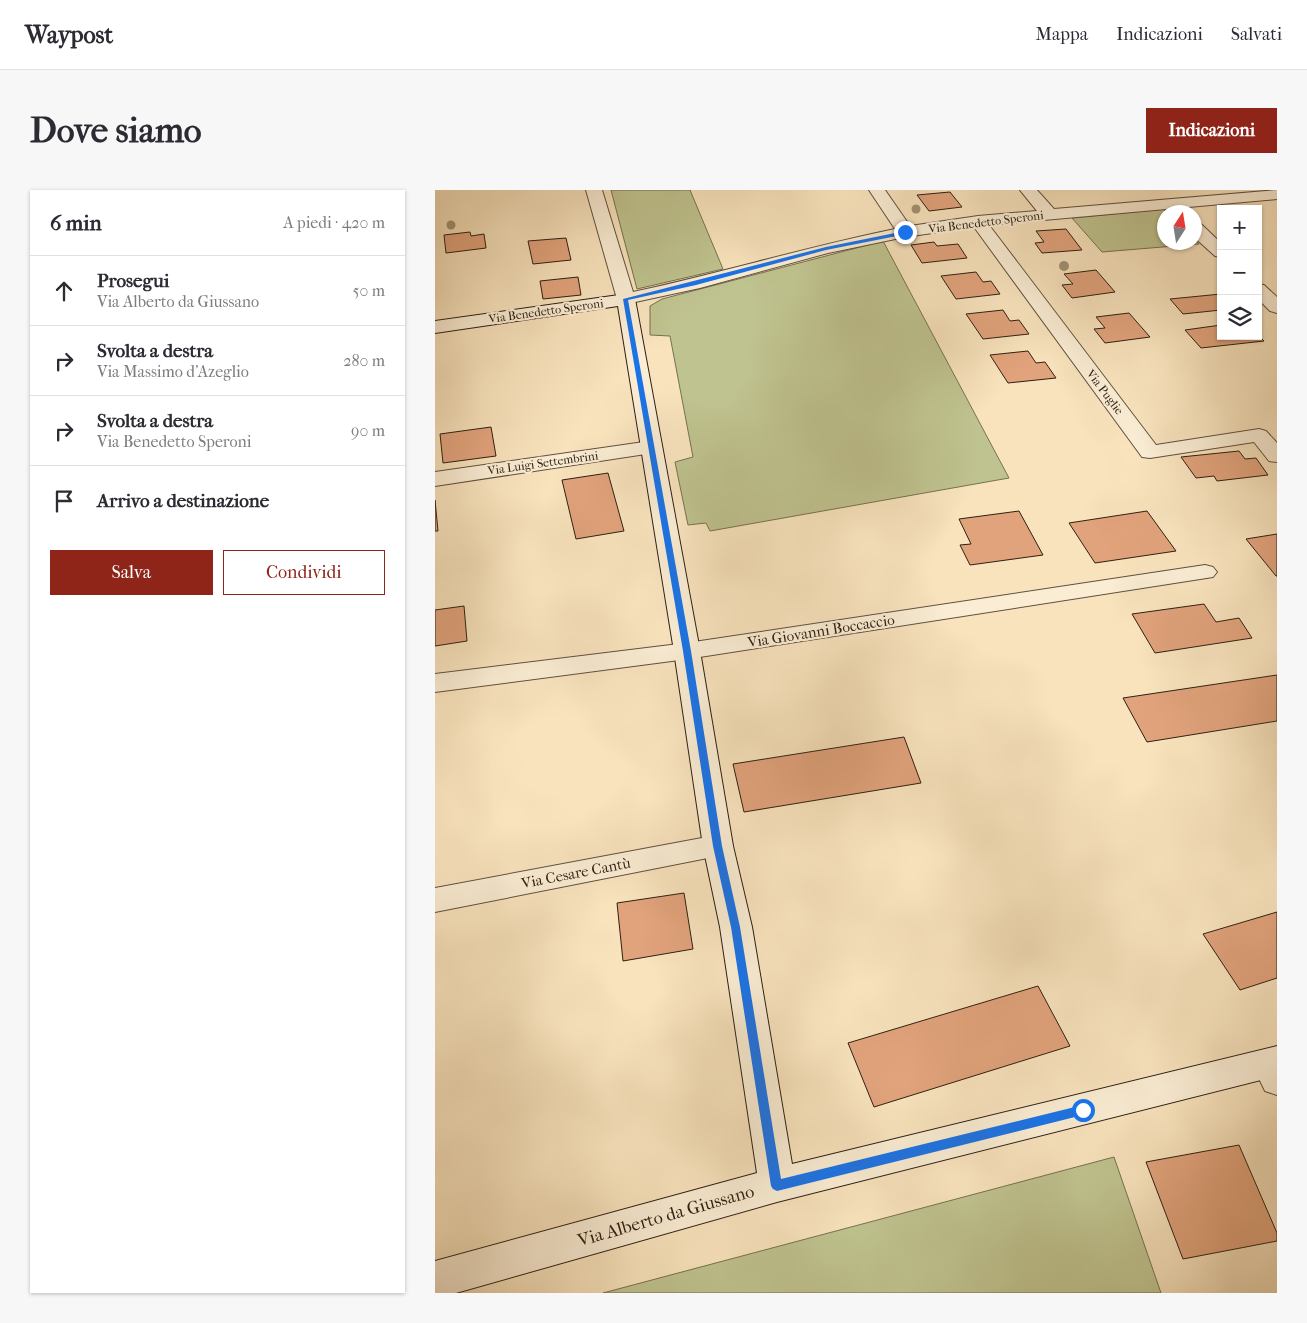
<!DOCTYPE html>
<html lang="it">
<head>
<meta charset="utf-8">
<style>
	body { margin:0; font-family:"IM FELL French Canon",serif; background:#f7f7f7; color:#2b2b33 }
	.controls { position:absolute; right:15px; top:15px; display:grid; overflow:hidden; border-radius:0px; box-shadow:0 1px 4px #0004 }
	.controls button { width:45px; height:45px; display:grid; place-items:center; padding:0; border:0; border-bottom:1px solid #e1e1e2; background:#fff; color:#2b2b33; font:25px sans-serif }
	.compass { position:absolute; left:722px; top:15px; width:45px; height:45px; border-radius:50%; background:#fff; box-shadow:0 1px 4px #0004; rotate:12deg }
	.stop { position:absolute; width:15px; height:15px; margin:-11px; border:4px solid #1a73e8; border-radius:50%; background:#fff }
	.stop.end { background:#1a73e8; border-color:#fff; box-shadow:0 1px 5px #0008 }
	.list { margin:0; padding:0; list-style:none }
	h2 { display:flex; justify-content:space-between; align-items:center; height:65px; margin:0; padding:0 20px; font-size:21px }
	h2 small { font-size:16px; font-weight:400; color:#7c7c81 }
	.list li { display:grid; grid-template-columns:32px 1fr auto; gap:15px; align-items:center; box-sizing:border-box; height:70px; padding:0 20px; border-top:1px solid #e1e1e2 }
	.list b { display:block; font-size:19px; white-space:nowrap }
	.list p { margin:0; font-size:16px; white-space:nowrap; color:#7c7c81 }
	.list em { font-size:16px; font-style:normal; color:#7c7c81 }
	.actions { display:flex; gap:10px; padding:15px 20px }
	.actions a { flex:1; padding:11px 0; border:1px solid #8f2418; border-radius:0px; text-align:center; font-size:18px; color:#8f2418 }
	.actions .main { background:#8f2418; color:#fff }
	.icon { flex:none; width:28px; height:28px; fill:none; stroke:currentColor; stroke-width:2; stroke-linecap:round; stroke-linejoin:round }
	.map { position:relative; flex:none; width:842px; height:1103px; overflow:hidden; border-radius:0px }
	header { display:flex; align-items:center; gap:30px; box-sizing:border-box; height:70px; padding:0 25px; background:#fff; border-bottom:1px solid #e1e1e2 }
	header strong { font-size:24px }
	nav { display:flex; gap:28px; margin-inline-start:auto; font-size:18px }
	.intro { display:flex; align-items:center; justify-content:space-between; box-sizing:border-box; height:120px; padding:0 30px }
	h1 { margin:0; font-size:35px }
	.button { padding:12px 22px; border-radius:0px; background:#8f2418; color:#fff; font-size:18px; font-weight:700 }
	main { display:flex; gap:30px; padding:0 30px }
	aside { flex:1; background:#fff; border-radius:0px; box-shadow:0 1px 4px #0004 }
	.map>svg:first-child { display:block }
	.green { fill:#bfc38f; stroke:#767151 }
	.building { fill:#e1a37c; stroke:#2e1f13 }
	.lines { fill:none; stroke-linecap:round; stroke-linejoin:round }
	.street-casing { stroke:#60503e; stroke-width:2 }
	.secondary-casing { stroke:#2e1f13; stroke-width:2 }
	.street { fill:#faedd4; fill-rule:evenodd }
	.secondary { fill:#faedd4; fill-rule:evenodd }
	.tree { fill:#a19274 }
	.route { fill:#1a73e8 }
	.labels { text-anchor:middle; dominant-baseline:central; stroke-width:4.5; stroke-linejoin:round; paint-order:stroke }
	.far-street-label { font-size:12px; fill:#2e1f13; stroke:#faedd4 }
	.street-label { font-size:15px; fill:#2e1f13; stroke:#faedd4 }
	.near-street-label { font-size:18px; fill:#2e1f13; stroke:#faedd4 }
</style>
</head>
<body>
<header>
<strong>Waypost</strong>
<nav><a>Mappa</a><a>Indicazioni</a><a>Salvati</a></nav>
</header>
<div class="intro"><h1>Dove siamo</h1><a class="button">Indicazioni</a></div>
<main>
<aside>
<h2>6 min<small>A piedi · 420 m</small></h2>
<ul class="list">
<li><svg class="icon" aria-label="ahead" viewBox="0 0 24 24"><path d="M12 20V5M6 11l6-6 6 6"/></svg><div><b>Prosegui</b><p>Via Alberto da Giussano</p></div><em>50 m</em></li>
<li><svg class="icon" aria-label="right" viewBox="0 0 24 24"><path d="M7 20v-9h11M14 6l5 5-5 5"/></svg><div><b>Svolta a destra</b><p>Via Massimo d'Azeglio</p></div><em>280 m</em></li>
<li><svg class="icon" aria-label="right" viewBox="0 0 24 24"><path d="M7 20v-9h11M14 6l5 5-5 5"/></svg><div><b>Svolta a destra</b><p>Via Benedetto Speroni</p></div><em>90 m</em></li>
<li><svg class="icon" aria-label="arrive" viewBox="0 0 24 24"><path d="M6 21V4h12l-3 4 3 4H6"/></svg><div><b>Arrivo a destinazione</b></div></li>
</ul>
<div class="actions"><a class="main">Salva</a><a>Condividi</a></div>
</aside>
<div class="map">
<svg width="842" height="1103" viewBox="0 0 842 1103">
	<rect width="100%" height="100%" fill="#f8e3bd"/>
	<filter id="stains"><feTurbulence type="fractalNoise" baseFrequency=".004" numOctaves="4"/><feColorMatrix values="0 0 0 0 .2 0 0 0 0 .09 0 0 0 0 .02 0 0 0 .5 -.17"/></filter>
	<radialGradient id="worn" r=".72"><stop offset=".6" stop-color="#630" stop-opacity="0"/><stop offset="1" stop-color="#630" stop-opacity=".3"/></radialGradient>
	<g class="green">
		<path d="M176 0H255L288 79 202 99Z"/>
		<path d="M728 19 731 22 729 52H759L760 50 764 54 667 62 637 28Z"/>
		<path d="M448 51 574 288 275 341 271 333 253 335 240 272 258 267 235 146 215 145V116L227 109Z"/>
		<path d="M679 967 726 1103H168Z"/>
	</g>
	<g class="building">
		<path d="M515 2 527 17 494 21 482 5Z"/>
		<path d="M631 39 647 60 607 63 600 53 609 52 601 41Z"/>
		<path d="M35 42 36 46 49 44 51 58 11 63 9 45Z"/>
		<path d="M131 48 136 70 98 74 93 51Z"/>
		<path d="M499 52 502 56 523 54 532 68 487 73 476 55Z"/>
		<path d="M661 80 680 102 637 108 627 95 638 94 629 84Z"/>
		<path d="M541 82 548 92 556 91 565 104 521 109 506 86Z"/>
		<path d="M143 87 146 105 108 109 105 91Z"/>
		<path d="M786 104V120L748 124 735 109Z"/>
		<path d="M568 120 575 131 584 130 594 144 548 149 531 124Z"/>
		<path d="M694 123 715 147 670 153 659 139 670 138 661 127Z"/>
		<path d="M786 135V146H823V145L829 151 766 158 750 140Z"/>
		<path d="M593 161 601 173 610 172 621 188 573 193 555 165Z"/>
		<path d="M56 237 61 266 8 273 5 244Z"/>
		<path d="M804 261 810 269 821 268 833 285 782 291 779 286 761 288 746 267Z"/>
		<path d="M173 283 189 341 141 349 127 290Z"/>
		<path d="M0 310 3 341H0Z"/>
		<path d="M584 321 608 365 535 375 525 355 536 354 524 329Z"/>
		<path d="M712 321 741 361 660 373 634 333Z"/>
		<path d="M842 344V386H841L811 349Z"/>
		<path d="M769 414 781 432 804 428 817 448 720 463 697 424Z"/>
		<path d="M29 416 32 451 0 456V420Z"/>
		<path d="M842 485V531L712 552 688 508Z"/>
		<path d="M469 547 486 593 309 622 298 574Z"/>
		<path d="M249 703 258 759 188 771 182 713Z"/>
		<path d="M842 722V788L805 800 768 744Z"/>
		<path d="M603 796 635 856 439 917 413 853Z"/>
		<path d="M804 955 842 1043V1051L748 1069 711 972Z"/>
	</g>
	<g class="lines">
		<g class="street-casing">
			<g id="street">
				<path d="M151 0H167L198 102C286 83 372 57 460 39L434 0H450L475 36 543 26 602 21 585 0H602L619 19 842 0V9L554 35 721 255 824 239 831 241 842 253V272L834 271 819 252 715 268 707 267 539 37 470 47 393 63 265 98 191 114 185 113 182 109Z"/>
				<path d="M759 32 765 33 786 53V67L780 66 759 47Z"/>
				<path d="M823 94 829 95 842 107V123L835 121 823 109Z"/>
				<path d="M216 251 224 252 227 257 224 262 0 296V282Z"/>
				<path d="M770 375 778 377 782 382 778 387 252 469 0 502V484L252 453Z"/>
				<path d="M283 645 293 648 298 656 293 664 0 722V698Z"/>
				<path d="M834 859 842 862V905L830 901 817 874 822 864Z"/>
			</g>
		</g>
		<g class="secondary-casing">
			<path id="secondary" d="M191 104 197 105 200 109 265 461 298 656 317 737 357 974 842 856V886L342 1012 21 1103H0V1071L322 983 285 737 268 656 239 461 183 116 0 143V131Z"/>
		</g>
		<use href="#street" class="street"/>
		<use href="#secondary" class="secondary"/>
	</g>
	<g class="tree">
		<circle cx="481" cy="19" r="4.5"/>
		<circle cx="16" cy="35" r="4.5"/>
		<circle cx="629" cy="76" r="5"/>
	</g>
	<path class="route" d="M470 41 472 44 391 60 261 95 193 110 256 461 287 656 305 737 346 989 648 915 653 920 648 925 342 1001 338 999 336 996 296 737 278 656 248 461 188 109 391 57Z"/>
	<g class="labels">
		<g class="far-street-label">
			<text transform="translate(551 32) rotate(-7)">Via Benedetto Speroni</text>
			<text transform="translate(111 121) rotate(-8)">Via Benedetto Speroni</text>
			<text transform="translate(670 202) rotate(53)">Via Puglie</text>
			<text transform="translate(108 273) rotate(-8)">Via Luigi Settembrini</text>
		</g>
		<g class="street-label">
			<text transform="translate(386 441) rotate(-9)">Via Giovanni Boccaccio</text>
			<text transform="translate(141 683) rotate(-11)">Via Cesare Cantù</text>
		</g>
		<g class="near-street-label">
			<text transform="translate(231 1026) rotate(-16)">Via Alberto da Giussano</text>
		</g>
	</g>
	<rect width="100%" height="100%" filter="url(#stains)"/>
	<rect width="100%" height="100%" fill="url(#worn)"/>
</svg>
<div class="controls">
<button>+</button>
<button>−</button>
<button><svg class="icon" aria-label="layers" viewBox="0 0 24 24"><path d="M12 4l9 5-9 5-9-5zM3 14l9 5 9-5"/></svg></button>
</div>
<svg class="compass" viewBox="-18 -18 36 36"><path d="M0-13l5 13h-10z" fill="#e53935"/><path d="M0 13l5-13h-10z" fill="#7c7c81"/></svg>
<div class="stop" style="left:648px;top:920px"></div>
<div class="stop end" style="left:470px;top:42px"></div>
</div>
</main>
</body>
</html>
